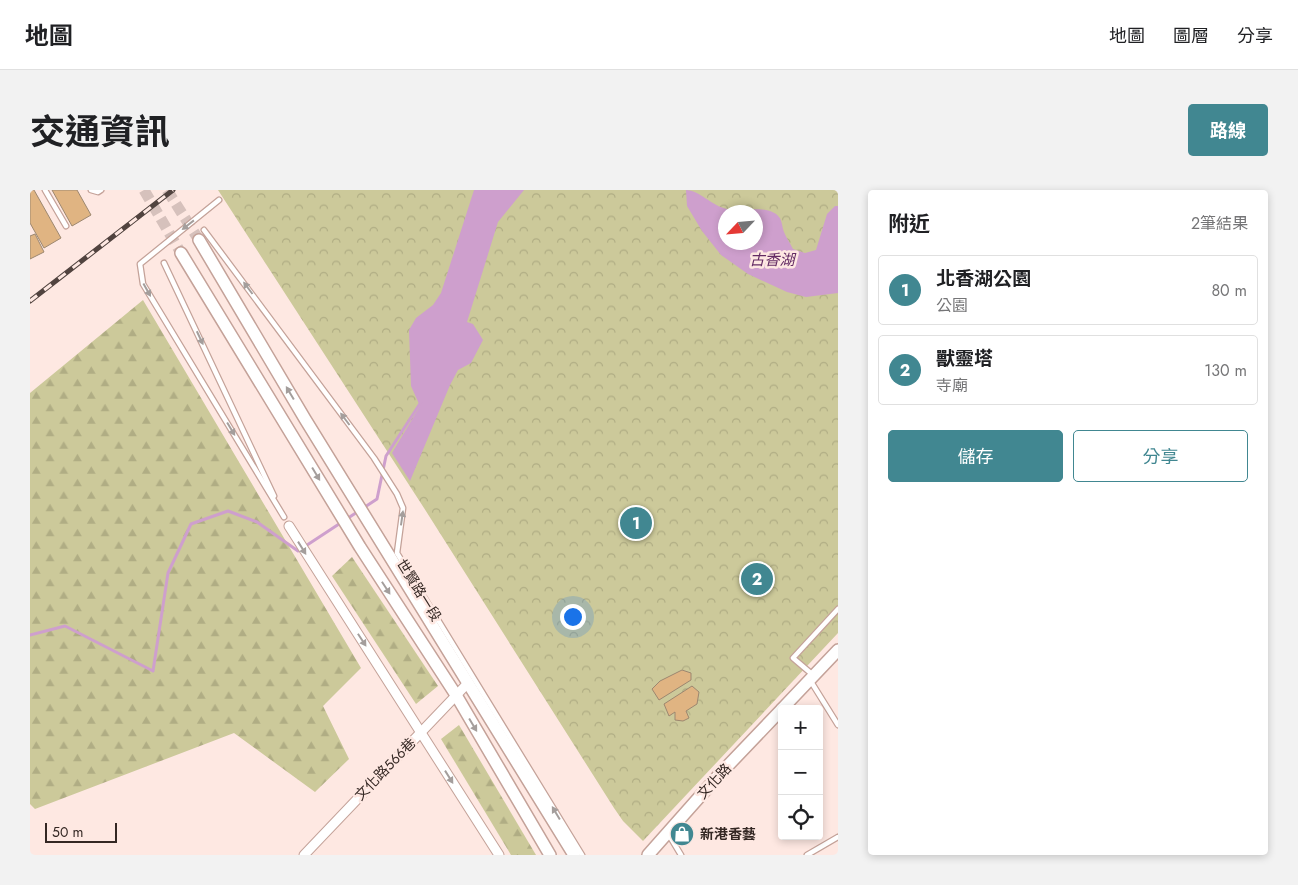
<!DOCTYPE html>
<html lang="zh-TW">
<head>
<meta charset="utf-8">
<style>
	body { margin:0; font-family:Jost,"Noto Sans TC",sans-serif; background:#f2f2f2; color:#202124 }
	.controls { position:absolute; right:15px; bottom:15px; display:grid; overflow:hidden; border-radius:5px; box-shadow:0 2px 8px #0003 }
	.controls button { width:45px; height:45px; display:grid; place-items:center; padding:0; border:0; border-bottom:1px solid #e0e0e0; background:#fff; color:#202124; font:25px sans-serif }
	.compass { position:absolute; left:688px; top:15px; width:45px; height:45px; border-radius:50%; background:#fff; box-shadow:0 2px 8px #0003; rotate:244deg }
	.scale { position:absolute; left:15px; bottom:12px; width:72px; box-sizing:border-box; padding-left:5px; border:2px solid #342723; border-top:0; font-size:14px; line-height:18px; white-space:nowrap; color:#342723; -webkit-text-stroke:4px #fee8e2; paint-order:stroke }
	.you { position:absolute; left:542px; top:426px; width:18px; height:18px; margin:-12px; border:4px solid #fff; border-radius:50%; background:#1a73e8; box-shadow:0 0 0 8px #1a73e833 }
	.badge { display:grid; place-items:center; width:32px; height:32px; border-radius:50%; background:#418791; color:#fff; font-size:16px; font-weight:700 }
	.pin { position:absolute; translate:-50% -50%; border:2px solid #fff; box-shadow:0 1px 5px #0006 }
	.list { margin:0; padding:0; list-style:none }
	h2 { display:flex; justify-content:space-between; align-items:center; height:65px; margin:0; padding:0 20px; font-size:21px }
	h2 small { font-size:16px; font-weight:400; color:#757577 }
	.list li { display:grid; grid-template-columns:32px 1fr auto; gap:15px; align-items:center; box-sizing:border-box; height:70px; margin:0 10px 10px; padding:0 10px; border:1px solid #e0e0e0; border-radius:5px }
	.list b { display:block; font-size:19px; white-space:nowrap }
	.list p { margin:0; font-size:16px; white-space:nowrap; color:#757577 }
	.list em { font-size:16px; font-style:normal; color:#757577 }
	.actions { display:flex; gap:10px; padding:15px 20px }
	.actions a { flex:1; padding:11px 0; border:1px solid #418791; border-radius:5px; text-align:center; font-size:18px; color:#418791 }
	.actions .main { background:#418791; color:#fff }
	.icon { flex:none; width:28px; height:28px; fill:none; stroke:currentColor; stroke-width:2; stroke-linecap:round; stroke-linejoin:round }
	.map { position:relative; flex:none; width:808px; height:665px; overflow:hidden; border-radius:5px }
	header { display:flex; align-items:center; gap:30px; box-sizing:border-box; height:70px; padding:0 25px; background:#fff; border-bottom:1px solid #e0e0e0 }
	header strong { font-size:24px }
	nav { display:flex; gap:28px; margin-inline-start:auto; font-size:18px }
	.intro { display:flex; align-items:center; justify-content:space-between; box-sizing:border-box; height:120px; padding:0 30px }
	h1 { margin:0; font-size:35px }
	.button { padding:12px 22px; border-radius:5px; background:#418791; color:#fff; font-size:18px; font-weight:700 }
	main { display:flex; gap:30px; padding:0 30px }
	aside { flex:1; background:#fff; border-radius:5px; box-shadow:0 2px 8px #0003 }
	.map>svg:first-child { display:block }
	.forest { fill:url(#forest-firs) }
	.park { fill:url(#park-crowns); fill-rule:evenodd }
	.water { fill:#ce9fcd; fill-rule:evenodd }
	.lines { fill:none; stroke-linecap:round; stroke-linejoin:round }
	.stream { stroke:#ce9fcd; stroke-width:3 }
	.building { fill:#e0b482; stroke:#9c8770 }
	.tertiary-tunnel { stroke:#d6c1bc; stroke-width:11; stroke-dasharray:11 5.5; stroke-linecap:butt }
	.service-casing { stroke:#c4a299; stroke-width:7 }
	.minor-casing { stroke:#c4a299; stroke-width:11 }
	.tertiary-casing { stroke:#c4a299; stroke-width:14 }
	.service { stroke:#fff; stroke-width:4.5 }
	.minor { stroke:#fff; stroke-width:9 }
	.tertiary { stroke:#fff; stroke-width:11 }
	.rail-casing { stroke:#51433f; stroke-width:5 }
	.rail { stroke:#fee8e2; stroke-width:3; stroke-dasharray:9; stroke-linecap:butt }
	.oneway { fill:#a49e9c }
	.labels { text-anchor:middle; dominant-baseline:central; stroke-width:5; stroke-linejoin:round; paint-order:stroke }
	.street-label { font-size:14px; fill:#342723; stroke:#fee8e2 }
	.poi-label { font-size:14px; font-weight:bold; fill:#342723; stroke:#fee8e2; text-anchor:start }
	.water-label { font-size:15px; font-style:italic; fill:#632a63; stroke:#fee8e2 }
</style>
</head>
<body>
<header>
<strong>地圖</strong>
<nav><a>地圖</a><a>圖層</a><a>分享</a></nav>
</header>
<div class="intro"><h1>交通資訊</h1><a class="button">路線</a></div>
<main>
<div class="map">
<svg width="808" height="665" viewBox="0 0 808 665">
	<defs>
		<pattern id="forest-firs" width="22" height="20" patternUnits="userSpaceOnUse" patternTransform="scale(1.25)"><rect width="22" height="20" fill="#ccc99a"/><path d="M5 1l3.5 6h-7zM16 11l3.5 6h-7z" fill="#b0ad84"/></pattern>
		<pattern id="park-crowns" width="20" height="18" patternUnits="userSpaceOnUse" patternTransform="scale(1.25)"><rect width="20" height="18" fill="#ccc99a"/><path d="M2 6a3 3 0 1 1 6 0M12 15a3 3 0 1 1 6 0" fill="none" stroke="#b0ad84"/></pattern>
	</defs>
	<rect width="100%" height="100%" fill="#fee8e2"/>
	<g class="forest">
		<path d="M113 110 331 478 293 516 319 569 285 602 204 543 5 619 0 614V203Z"/>
		<path d="M322 367 408 496 386 514 302 386Z"/>
		<path d="M429 535 506 665H481L411 549Z"/>
	</g>
	<path class="park" d="M188 0H808V443L613 651 593 631 584 618 394 318ZM696 22H726V52H696Z"/>
	<g class="water">
		<path d="M444 0H494L468 32 437 132 443 134 453 150 441 173 428 180 420 195 380 291 362 263 390 216 381 196 379 140 386 128 403 115 411 103Z"/>
		<path d="M656 0C669 0 682 16 697 19 711 22 739 14 749 27 752 30 752 37 754 42 756 47 760 53 763 59L775 63 786 60 797 24 805 16H808V103L776 107 757 102 718 84 691 65 672 41 657 16ZM696 22H726V52H696Z"/>
	</g>
	<g class="lines">
		<path class="stream" d="M0 445 35 436 123 481 138 383 161 334 198 321 227 332 268 361 347 309 356 266 391 212"/>
	</g>
	<g class="building">
		<path d="M0 0H4L31 48 14 58 0 33Z"/>
		<path d="M22 0H47L61 25 42 36Z"/>
		<path d="M5 44 14 62 0 69V46Z"/>
		<path d="M652 480 661 483V490L629 510 622 499 630 491Z"/>
		<path d="M662 496 669 502 667 514 656 521 659 528 653 531 645 530V522L639 526 634 514Z"/>
	</g>
	<g class="lines">
		<g class="tertiary-tunnel">
			<path d="M114 0 151 63"/>
			<path d="M137 0 169 50"/>
		</g>
		<g class="service-casing">
			<g id="service">
				<path d="M15 0 36 36"/>
				<path d="M61 0 68 2 71 0"/>
				<path d="M189 10 110 74 113 94 254 327"/>
				<path d="M174 40 344 268 367 304 373 318 367 363 552 665"/>
				<path d="M134 73 244 306"/>
				<path d="M783 485 763 468 808 419"/>
				<path d="M780 490 808 535"/>
				<path d="M639 645 651 665"/>
				<path d="M777 665 808 647"/>
			</g>
		</g>
		<g class="minor-casing">
			<g id="minor">
				<path d="M259 336 469 665"/>
				<path d="M274 665 437 494"/>
			</g>
		</g>
		<g class="tertiary-casing">
			<g id="tertiary">
				<path d="M169 50 275 229 544 665"/>
				<path d="M151 63 330 357 426 505 520 665"/>
				<path d="M752 519 808 460"/>
				<path d="M618 665 688 586 752 519"/>
			</g>
		</g>
		<use href="#service" class="service"/>
		<use href="#minor" class="minor"/>
		<use href="#tertiary" class="tertiary"/>
		<g class="rail-casing">
			<path id="rail" d="M0 111 143 0"/>
		</g>
		<use href="#rail" class="rail"/>
	</g>
	<defs><path id="oneway-solid" d="M-6-.8H1V-3.2L6.5 0L1 3.2V.8H-6Z" transform="scale(1.25)"/></defs>
	<g class="oneway">
		<use href="#oneway-solid" transform="translate(158 35) rotate(142)"/>
		<use href="#oneway-solid" transform="translate(218 98) rotate(-127)"/>
		<use href="#oneway-solid" transform="translate(117 100) rotate(61)"/>
		<use href="#oneway-solid" transform="translate(170 148) rotate(65)"/>
		<use href="#oneway-solid" transform="translate(260 203) rotate(-121)"/>
		<use href="#oneway-solid" transform="translate(315 229) rotate(-127)"/>
		<use href="#oneway-solid" transform="translate(201 239) rotate(59)"/>
		<use href="#oneway-solid" transform="translate(286 284) rotate(59)"/>
		<use href="#oneway-solid" transform="translate(372 328) rotate(-82)"/>
		<use href="#oneway-solid" transform="translate(272 358) rotate(58)"/>
		<use href="#oneway-solid" transform="translate(356 398) rotate(57)"/>
		<use href="#oneway-solid" transform="translate(332 450) rotate(57)"/>
		<use href="#oneway-solid" transform="translate(443 535) rotate(59)"/>
		<use href="#oneway-solid" transform="translate(419 587) rotate(58)"/>
		<use href="#oneway-solid" transform="translate(526 623) rotate(-121)"/>
	</g>
	<defs>
		<g id="shop-disc" transform="scale(1.25)"><circle r="9.5" fill="#418791" stroke="#fee8e2"/><path d="M-5-2.5h2.3a2.7 3.5 0 0 1 5.4 0H5L5.5 6h-11ZM-1.5-2.5h3a1.5 2.3 0 0 0-3 0Z" fill="#fff"/></g>
	</defs>
	<g fill-rule="evenodd">
		<use href="#shop-disc" x="652" y="644"/>
	</g>
	<g class="labels">
		<g class="street-label">
			<text transform="translate(389 400) rotate(58)">世賢路一段</text>
			<text transform="translate(355 579) rotate(-46)">文化路566巷</text>
			<text transform="translate(684 591) rotate(-47)">文化路</text>
		</g>
		<g class="poi-label">
			<text x="670" y="644">新港香藝</text>
		</g>
		<g class="water-label">
			<text x="742" y="70">古香湖</text>
		</g>
	</g>
</svg>
<div class="controls">
<button>+</button>
<button>−</button>
<button><svg class="icon" aria-label="locate" viewBox="0 0 24 24"><circle cx="12" cy="12" r="6"/><path d="M12 2v4M12 18v4M2 12h4M18 12h4"/></svg></button>
</div>
<svg class="compass" viewBox="-18 -18 36 36"><path d="M0-13l5 13h-10z" fill="#e53935"/><path d="M0 13l5-13h-10z" fill="#757577"/></svg>
<div class="scale">50 m</div>
<div class="you"></div>
<div class="pin badge" style="left:606px;top:333px">1</div>
<div class="pin badge" style="left:727px;top:389px">2</div>
</div>
<aside>
<h2>附近<small>2筆結果</small></h2>
<ul class="list">
<li><span class="badge">1</span><div><b>北香湖公園</b><p>公園</p></div><em>80 m</em></li>
<li><span class="badge">2</span><div><b>獸靈塔</b><p>寺廟</p></div><em>130 m</em></li>
</ul>
<div class="actions"><a class="main">儲存</a><a>分享</a></div>
</aside>
</main>
</body>
</html>
